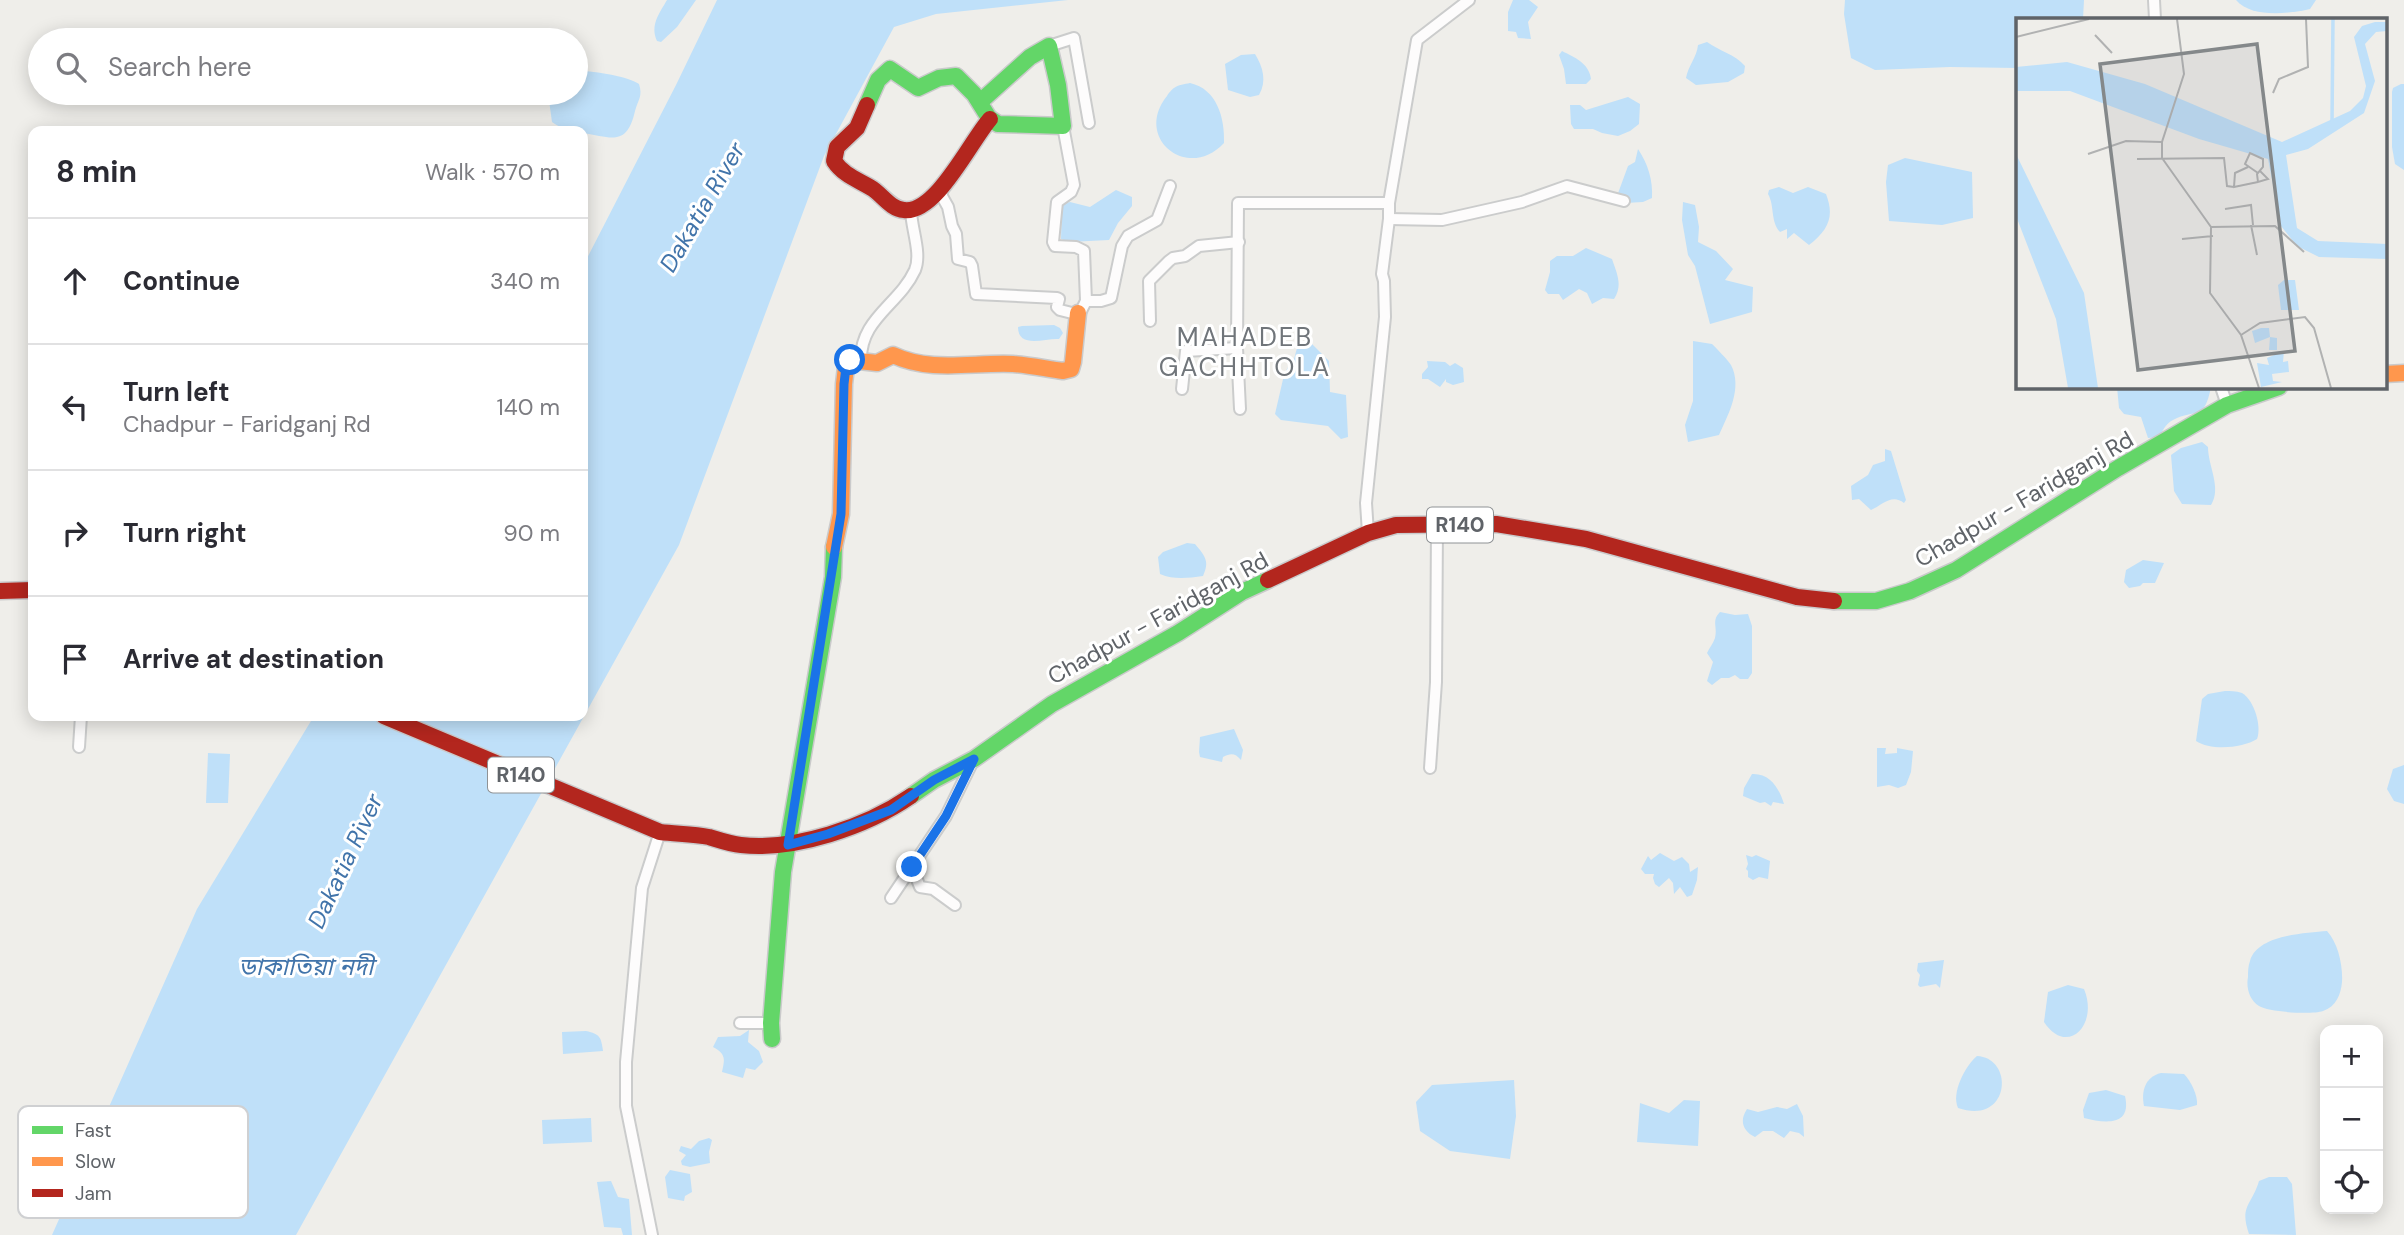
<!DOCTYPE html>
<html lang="en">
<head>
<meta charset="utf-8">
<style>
	body { margin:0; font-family:"DM Sans","Noto Sans Bengali",sans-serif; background:#f2f2f3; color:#2b2b33 }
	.controls { position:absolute; right:21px; bottom:21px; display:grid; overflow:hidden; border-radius:14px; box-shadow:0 4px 18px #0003 }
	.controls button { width:63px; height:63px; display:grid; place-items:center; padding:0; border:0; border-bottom:2px solid #e1e1e2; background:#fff; color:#2b2b33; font:35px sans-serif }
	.stop { position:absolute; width:21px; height:21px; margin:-16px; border:5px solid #1a73e8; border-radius:50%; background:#fff }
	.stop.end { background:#1a73e8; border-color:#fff; box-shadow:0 2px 7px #0008 }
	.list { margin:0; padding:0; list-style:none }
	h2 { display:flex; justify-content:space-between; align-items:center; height:91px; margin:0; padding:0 28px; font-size:30px }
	h2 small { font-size:23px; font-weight:400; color:#7c7c81 }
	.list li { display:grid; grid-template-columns:46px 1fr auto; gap:21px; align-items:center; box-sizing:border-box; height:126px; padding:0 28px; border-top:2px solid #e1e1e2 }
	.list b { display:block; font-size:26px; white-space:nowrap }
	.list p { margin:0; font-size:23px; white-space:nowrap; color:#7c7c81 }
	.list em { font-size:23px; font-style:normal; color:#7c7c81 }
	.icon { flex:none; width:38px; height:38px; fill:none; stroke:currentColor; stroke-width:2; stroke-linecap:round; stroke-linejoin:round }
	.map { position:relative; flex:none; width:2404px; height:1235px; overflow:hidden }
	.search { position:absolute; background:#fff; box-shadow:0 4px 18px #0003; left:28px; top:28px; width:560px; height:77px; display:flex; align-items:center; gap:18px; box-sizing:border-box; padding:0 24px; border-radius:38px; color:#7c7c81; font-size:26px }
	.panel { position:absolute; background:#fff; box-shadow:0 4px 18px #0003; left:28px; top:126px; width:560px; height:595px; border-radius:14px }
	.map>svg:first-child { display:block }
	.water { fill:#bfe0f9 }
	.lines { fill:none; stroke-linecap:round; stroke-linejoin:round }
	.street-casing { stroke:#cbcccc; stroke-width:14 }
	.fast-casing { stroke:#cacacb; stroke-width:19 }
	.slow-casing { stroke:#cacacb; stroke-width:19 }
	.jam-casing { stroke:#cacacb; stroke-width:19 }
	.street { stroke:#fdfcfc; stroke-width:10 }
	.fast { stroke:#63d668; stroke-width:16 }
	.slow { stroke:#ff974d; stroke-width:16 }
	.jam { stroke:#b3261e; stroke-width:16 }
	.route { stroke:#1a73e8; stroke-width:9 }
	.labels { text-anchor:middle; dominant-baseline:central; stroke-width:6; stroke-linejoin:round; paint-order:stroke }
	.shield { fill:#fff; stroke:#8f9295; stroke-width:2 }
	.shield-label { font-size:21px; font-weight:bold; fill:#5f6368 }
	.street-label { font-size:23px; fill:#5f6368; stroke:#fff }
	.water-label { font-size:24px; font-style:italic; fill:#4174aa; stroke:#fff }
	.quarter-label { font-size:26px; letter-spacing:2px; fill:#70757a; stroke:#fff }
	.inset-river { fill:none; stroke:#bfe0f9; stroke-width:3.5 }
	.inset-road { fill:none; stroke:#b1b2b2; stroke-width:2 }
	.view { fill:#84888a; fill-opacity:0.15; stroke:#84888a; stroke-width:3.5 }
	.inset-edge { fill:none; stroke:#5f6368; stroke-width:3.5 }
	.key { fill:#fff; stroke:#cfd0d2; stroke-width:2 }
	.key-label { font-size:19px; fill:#5f6368 }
</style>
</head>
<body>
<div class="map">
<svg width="2404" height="1235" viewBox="0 0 2404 1235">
	<rect width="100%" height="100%" fill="#efeeea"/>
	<g class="water">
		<path d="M667 0H696L677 27 661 42 657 41C650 25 659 14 667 0Z"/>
		<path d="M717 0H1068L936 14 894 27 824 156 679 545 296 1235H52L197 909 314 716H583V266L676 85Z"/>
		<path d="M1513 0H1529L1538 7 1528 22 1531 39 1518 38 1516 32 1508 31V12Z"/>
		<path d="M1845 0H2084L2083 19H2017V68L1950 67 1875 70 1851 58 1844 14Z"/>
		<path d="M2236 0H2316L2310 9C2288 14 2251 18 2236 0Z"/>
		<path d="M1707 42C1719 51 1735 54 1745 66L1744 73 1728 82 1696 85 1686 78C1688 66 1697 57 1698 45Z"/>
		<path d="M1562 51C1574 57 1589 63 1591 79L1586 84H1566L1564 69 1559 55Z"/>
		<path d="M1255 54C1263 67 1267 81 1259 95L1250 97 1228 90 1225 64 1241 55Z"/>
		<path d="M576 71C589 70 629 76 639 84 643 96 638 100 635 111 627 146 613 138 583 133V131C573 131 559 128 552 122L548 93H576Z"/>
		<path d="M1190 83C1217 89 1225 118 1224 143 1188 182 1133 138 1167 96 1168 94 1172 89 1174 88 1178 85 1185 84 1190 83Z"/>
		<path d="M2401 84H2404V170L2395 164 2392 147V92L2393 88Z"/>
		<path d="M1628 97 1640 104 1639 124 1630 131 1618 136 1602 133 1593 129H1574L1571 124 1570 105H1580L1586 110Z"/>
		<path d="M1638 149C1648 164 1653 180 1652 198L1643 202 1625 203 1617 196 1628 166 1635 162Z"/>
		<path d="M1905 158 1972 172 1973 218 1942 225 1889 221 1886 182 1888 165Z"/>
		<path d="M1779 187 1793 193 1808 187 1826 194C1835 217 1828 230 1809 245L1794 233 1787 239V229L1780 232C1770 221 1775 206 1768 194L1769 190Z"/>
		<path d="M1116 190 1132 197V206L1118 223 1109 240 1069 242 1061 239 1062 204 1070 202 1090 207Z"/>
		<path d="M1683 202 1695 205 1699 227 1698 242 1716 251 1733 269 1725 280 1753 287 1752 312 1710 324 1695 266 1688 255 1682 220Z"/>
		<path d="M1586 248 1612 259C1617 274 1623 285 1614 299L1603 298 1592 304 1587 293 1579 289 1563 300 1559 294H1548L1545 290 1550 272V261L1557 256H1573Z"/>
		<path d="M1054 325 1060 328 1063 333 1059 339C1045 338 1018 349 1018 327L1022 326Z"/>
		<path d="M1299 341 1311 343 1329 361 1330 392 1346 395 1348 437 1341 439 1328 426 1281 420 1275 414 1284 375 1289 365 1292 366Z"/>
		<path d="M1693 341 1712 344C1718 350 1726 358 1731 365 1743 388 1728 415 1719 435L1688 442 1685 425 1693 401Z"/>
		<path d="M1427 361 1445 362 1450 366 1455 363 1463 368 1464 382 1453 385 1446 382V379L1440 387 1428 379H1422V374L1428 367Z"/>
		<path d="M2117 387H2211C2204 422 2196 408 2173 420 2160 427 2165 438 2148 438L2141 417 2124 414 2119 408Z"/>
		<path d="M2202 442 2208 447C2208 466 2222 488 2211 505L2182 504 2174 491 2171 455 2181 448Z"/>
		<path d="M1885 449 1891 451 1906 500 1904 503C1892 493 1882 505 1871 510L1859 499 1852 500 1851 486 1868 475 1873 465 1885 461Z"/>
		<path d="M1187 543 1195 544C1205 556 1210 561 1203 576 1188 578 1174 580 1160 574L1158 557 1163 552Z"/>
		<path d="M2143 560 2164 563 2155 583H2143L2140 586 2129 588 2124 582 2126 570Z"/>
		<path d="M1720 612 1735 615 1748 614 1752 626V673L1748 679H1740L1735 675 1729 678H1721L1712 685 1707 681 1713 662 1707 653C1709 648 1713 644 1715 638 1718 627 1711 621 1720 612Z"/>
		<path d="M2225 691C2230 691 2236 691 2242 693 2254 700 2262 726 2257 739 2243 748 2211 751 2196 741L2202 699 2208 694Z"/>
		<path d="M1234 729 1243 750 1241 760C1235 753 1231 753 1223 757L1222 762 1200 757 1199 752 1200 737Z"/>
		<path d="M1877 748H1886L1885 754 1897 753V748L1913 751 1911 772 1906 785 1898 788 1889 785 1877 787Z"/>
		<path d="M208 753 230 754 228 803H206Z"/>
		<path d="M2404 765V804L2394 801 2387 789 2393 769Z"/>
		<path d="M1752 774C1770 773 1779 788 1784 804L1773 802 1771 806 1765 802 1760 803 1743 796 1744 788Z"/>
		<path d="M1660 853 1674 861 1682 857 1689 864 1690 872 1698 867 1697 880 1692 895 1687 897 1680 887 1674 894 1673 883 1669 878 1659 887 1655 884 1653 878 1654 874H1645L1641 869 1648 856 1651 860Z"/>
		<path d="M1746 855 1752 857 1756 855 1770 861 1768 879 1759 877 1753 880 1748 877V871L1746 869 1748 864Z"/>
		<path d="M2327 931C2338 943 2343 965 2342 982 2341 994 2336 1007 2323 1011 2311 1015 2269 1012 2259 1006 2249 1000 2246 987 2248 977 2248 972 2248 966 2250 961 2257 935 2305 933 2327 931Z"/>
		<path d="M1944 960 1940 988 1936 984 1920 987 1918 985 1920 975 1917 971 1918 963Z"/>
		<path d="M2068 985 2084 989C2099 1025 2067 1057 2044 1022L2048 992Z"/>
		<path d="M749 1030 748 1042 759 1051 763 1062 755 1070 746 1068 743 1078 722 1072C725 1059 726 1054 713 1047L718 1037 740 1036Z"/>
		<path d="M586 1031C600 1034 601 1037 603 1051L563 1054 562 1032Z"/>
		<path d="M1977 1056C2015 1058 2010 1126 1958 1108 1951 1093 1965 1066 1977 1056Z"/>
		<path d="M2161 1073 2184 1074C2191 1081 2198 1096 2197 1105L2180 1110 2144 1106C2141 1091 2145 1077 2161 1073Z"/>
		<path d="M1514 1080 1516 1116 1510 1159 1450 1151 1420 1131 1416 1102 1432 1085Z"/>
		<path d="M2106 1090 2125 1096C2132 1127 2104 1123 2084 1118L2083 1110 2089 1093Z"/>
		<path d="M1684 1100 1700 1101 1698 1146 1637 1142 1640 1103 1669 1113Z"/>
		<path d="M1797 1104 1803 1116 1804 1137 1799 1133 1790 1131 1784 1138 1773 1131H1763L1755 1137C1743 1131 1739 1121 1747 1109L1758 1112 1777 1107 1787 1109Z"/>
		<path d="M591 1118 592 1142 543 1144 542 1120Z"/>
		<path d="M709 1138 712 1140 709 1152 710 1163 690 1167 682 1165 681 1161 686 1155 679 1151 681 1146 691 1149 699 1141Z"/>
		<path d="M670 1170 690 1174 692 1192 685 1196 684 1201 668 1198 665 1177Z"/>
		<path d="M2269 1177H2287L2292 1184 2296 1235 2249 1234C2239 1206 2252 1205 2259 1181Z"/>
		<path d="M611 1181 618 1197 629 1199 632 1235H623L621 1228 604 1227 597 1182Z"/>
	</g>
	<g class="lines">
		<g class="street-casing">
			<g id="street">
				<path d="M2154 0 2155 19"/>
				<path d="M1049 46 1074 38 1089 123"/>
				<path d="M939 191 948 207 952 226 956 234 958 259 970 262 972 266 976 294 1057 298 1059 299 1057 307 1060 310 1076 314 1080 313 1086 301 1084 251 1076 247 1055 246 1053 242 1057 202 1071 192 1074 185 1063 126"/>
				<path d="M1389 219 1442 220 1522 202 1567 186 1624 201"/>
				<path d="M1086 301H1101L1111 298 1122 246 1128 236 1157 220 1170 186"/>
				<path d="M1150 321 1149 281 1169 261 1173 258 1185 256 1199 246 1239 242"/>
				<path d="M861 362C859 319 899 305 915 270 922 253 911 228 911 210"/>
				<path d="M2221 387 2227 405"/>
				<path d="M1182 389 1186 351 1237 348"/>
				<path d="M1240 409 1237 348 1238 203H1389"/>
				<path d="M1368 533 1366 503 1385 317 1384 281 1382 274 1389 219V203L1417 40 1469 0"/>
				<path d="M79 747 81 716"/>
				<path d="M1430 768 1436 682 1437 526"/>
				<path d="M912 867 920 887 933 889 955 905"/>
				<path d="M891 898 946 816 973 761"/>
				<path d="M740 1023H771"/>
				<path d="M652 1235 626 1106V1062L642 888 660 832"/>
			</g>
		</g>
		<g class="fast-casing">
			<g id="fast">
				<path d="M867 105 878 80 890 69 918 88 939 78 956 76 974 94 989 118 998 124 1063 126 1058 85 1049 46 1030 57 980 102"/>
				<path d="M1834 601H1876L1910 591 1956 570 2118 468 2227 405 2279 387"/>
				<path d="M911 796 934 780 974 759 1052 704 1178 633 1242 592 1268 580"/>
				<path d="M772 1039 771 1023 783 872 833 577 834 547"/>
			</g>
		</g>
		<g class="slow-casing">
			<g id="slow">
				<path d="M2385 374 2404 373"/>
				<path d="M834 547 841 514 844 384 846 367 850 360 877 363 893 355C931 373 973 362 1013 364 1030 365 1047 369 1063 371L1071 369 1073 362 1078 313"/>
			</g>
		</g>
		<g class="jam-casing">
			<g id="jam">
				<path d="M867 105 857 128 837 147 834 161C844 176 859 180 873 189 883 196 891 209 904 210 936 214 970 142 990 119"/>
				<path d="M1268 580 1368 533 1396 525 1496 524 1586 539 1797 597 1834 601"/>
				<path d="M0 591 33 590"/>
				<path d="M384 716 660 832C676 834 693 834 709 837 719 840 730 844 741 845 795 851 866 827 911 796"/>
			</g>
		</g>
		<use href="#street" class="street"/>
		<use href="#fast" class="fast"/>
		<use href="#slow" class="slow"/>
		<use href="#jam" class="jam"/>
	</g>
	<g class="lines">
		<path class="route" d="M850 360 846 367 844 384 841 514 788 845 828 834 891 810 934 780 974 759 946 816 912 867"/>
	</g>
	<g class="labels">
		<g class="shield">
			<rect x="1427" y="507.5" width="66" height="35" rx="5"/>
			<rect x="488" y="757.5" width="66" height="35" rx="5"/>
		</g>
		<g class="shield-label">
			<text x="1460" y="525">R140</text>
			<text x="521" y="775">R140</text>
		</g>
		<g class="street-label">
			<text transform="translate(2024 499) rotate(-30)">Chadpur - Faridganj Rd</text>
			<text transform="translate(1158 618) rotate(-29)">Chadpur - Faridganj Rd</text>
		</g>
		<g class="water-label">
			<text transform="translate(702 207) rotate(-60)">Dakatia River</text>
			<text transform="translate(345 861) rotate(-65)">Dakatia River</text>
			<text x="306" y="966">ডাকাতিয়া নদী</text>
		</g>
		<g class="quarter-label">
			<text x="1245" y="337">MAHADEB<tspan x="1245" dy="30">GACHHTOLA</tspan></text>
		</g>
	</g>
	<g transform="translate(2016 18)">
		<rect width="371" height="371" fill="#efeeea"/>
		<path d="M359 4H371V13L360 14 349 26 359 63 348 95 292 131 270 137 281 210 302 223 371 226V241L303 239 281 228 265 208 252 141 183 121 54 73H0V49L51 44 129 66 266 124 334 93 347 80 350 68 338 19 346 8ZM0 136 68 275 82 370H52L40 301 0 198ZM268 262H279L283 292H265L262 267ZM245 310H253L254 319 261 320V332H253L254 319 239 325 236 313ZM268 333 267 344 272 343 273 354 256 356 257 363 266 364 245 369 241 345 253 347 251 340Z" fill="#bfe0f9"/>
		<path class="inset-river" d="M316 104 317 1"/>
		<path class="inset-road" d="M161 1 168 56 146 124V140L195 209 194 275 225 317 243 370M79 17 96 35M0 19 73 1M257 75 263 61 292 49 290 1M72 136 110 123 146 124M121 141 208 140 211 168 218 169M232 149 219 155 218 169 242 164M242 155 229 146 234 135 247 141V149L241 156 242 164 252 161 244 153M209 191 235 187 237 207M235 207 241 237M195 209 259 208 288 234M166 221 197 218M225 317 244 305 289 299 298 310 315 370"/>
		<path class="view" d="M241 26 279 333 122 352 84 46Z"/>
		<rect width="371" height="371" class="inset-edge"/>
	</g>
	<rect x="18" y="1106" width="230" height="112" rx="10" class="key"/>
	<rect x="32" y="1126" width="31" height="8" fill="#63d668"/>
	<rect x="32" y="1157" width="31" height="9" fill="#ff974d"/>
	<rect x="32" y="1189" width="31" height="8" fill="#b3261e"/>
	<g class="key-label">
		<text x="75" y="1137">Fast</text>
		<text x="75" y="1168">Slow</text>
		<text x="75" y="1200">Jam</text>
	</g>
</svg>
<div class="controls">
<button>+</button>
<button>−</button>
<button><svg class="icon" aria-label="locate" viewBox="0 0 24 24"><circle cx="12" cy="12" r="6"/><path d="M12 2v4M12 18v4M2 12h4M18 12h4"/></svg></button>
</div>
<div class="stop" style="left:850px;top:360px"></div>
<div class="stop end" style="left:912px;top:867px"></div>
<div class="search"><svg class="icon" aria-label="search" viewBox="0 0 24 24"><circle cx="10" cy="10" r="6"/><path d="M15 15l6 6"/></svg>Search here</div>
<section class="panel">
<h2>8 min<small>Walk · 570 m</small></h2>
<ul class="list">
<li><svg class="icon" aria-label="ahead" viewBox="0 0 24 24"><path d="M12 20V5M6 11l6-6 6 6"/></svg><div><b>Continue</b></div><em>340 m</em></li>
<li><svg class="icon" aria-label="left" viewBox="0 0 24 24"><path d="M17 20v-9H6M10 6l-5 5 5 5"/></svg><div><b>Turn left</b><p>Chadpur - Faridganj Rd</p></div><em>140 m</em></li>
<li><svg class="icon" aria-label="right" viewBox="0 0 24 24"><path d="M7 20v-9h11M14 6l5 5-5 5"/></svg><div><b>Turn right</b></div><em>90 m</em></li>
<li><svg class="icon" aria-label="arrive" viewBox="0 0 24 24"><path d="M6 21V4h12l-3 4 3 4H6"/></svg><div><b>Arrive at destination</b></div></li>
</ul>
</section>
</div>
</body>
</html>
